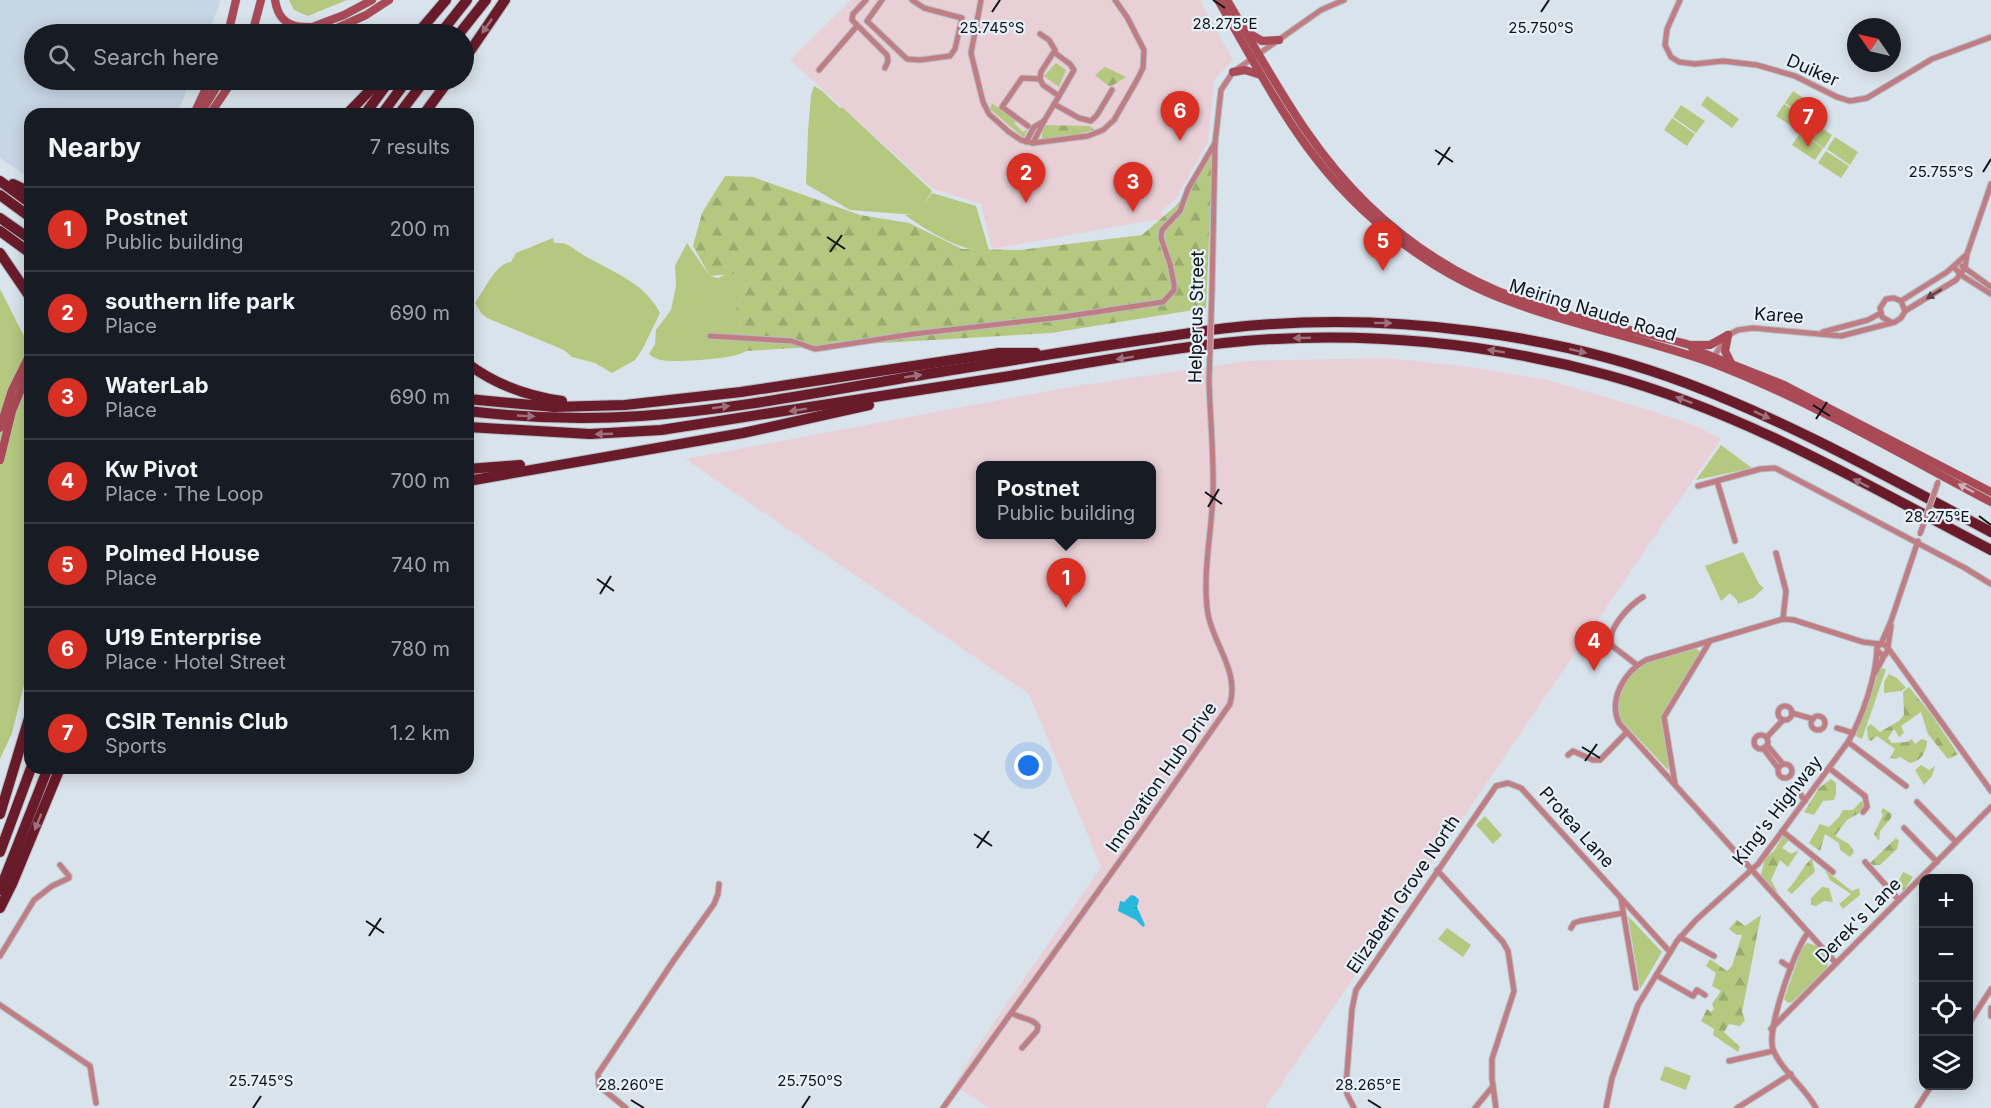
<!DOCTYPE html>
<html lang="en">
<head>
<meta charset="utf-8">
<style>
	body { margin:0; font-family:Inter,sans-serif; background:#20242c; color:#f1f3f6 }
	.controls { position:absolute; right:18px; bottom:18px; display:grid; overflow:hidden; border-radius:12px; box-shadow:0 3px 15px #0003 }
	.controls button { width:54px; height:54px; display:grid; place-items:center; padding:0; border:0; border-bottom:2px solid #363941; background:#171b24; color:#f1f3f6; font:30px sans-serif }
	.compass { position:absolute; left:1847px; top:18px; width:54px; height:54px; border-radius:50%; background:#171b24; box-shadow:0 3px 15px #0003; rotate:304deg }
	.you { position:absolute; left:1029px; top:766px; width:21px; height:21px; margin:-15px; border:4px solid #fff; border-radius:50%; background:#1a73e8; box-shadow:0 0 0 9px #1a73e833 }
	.badge { display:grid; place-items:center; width:39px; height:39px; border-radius:50%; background:#d93025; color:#fff; font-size:20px; font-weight:700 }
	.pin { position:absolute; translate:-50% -50px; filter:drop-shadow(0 2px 3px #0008) }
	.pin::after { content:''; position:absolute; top:32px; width:21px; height:18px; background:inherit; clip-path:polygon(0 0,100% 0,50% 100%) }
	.popup { position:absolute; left:976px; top:461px; width:180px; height:78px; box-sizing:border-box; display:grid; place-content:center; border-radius:12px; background:#171b24; filter:drop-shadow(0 2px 4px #0005); font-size:20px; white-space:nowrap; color:#9ea1a6 }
	.popup b { font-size:22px; color:#f1f3f6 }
	.popup::after { content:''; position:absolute; left:50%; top:100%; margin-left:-12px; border:12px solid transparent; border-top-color:#171b24 }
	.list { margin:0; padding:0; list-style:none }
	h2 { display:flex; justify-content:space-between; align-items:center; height:78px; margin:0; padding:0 24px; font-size:26px }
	h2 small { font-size:20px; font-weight:400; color:#9ea1a6 }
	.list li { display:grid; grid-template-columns:39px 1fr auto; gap:18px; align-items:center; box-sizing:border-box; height:84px; padding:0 24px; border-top:2px solid #363941 }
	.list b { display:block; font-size:22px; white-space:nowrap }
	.list p { margin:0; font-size:20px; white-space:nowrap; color:#9ea1a6 }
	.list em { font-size:20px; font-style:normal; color:#9ea1a6 }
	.icon { flex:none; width:33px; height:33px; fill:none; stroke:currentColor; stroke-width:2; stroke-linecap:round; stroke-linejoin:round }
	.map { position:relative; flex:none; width:1991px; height:1108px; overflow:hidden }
	.search { position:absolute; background:#171b24; box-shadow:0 3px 15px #0003; left:24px; top:24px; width:450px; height:66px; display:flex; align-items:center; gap:15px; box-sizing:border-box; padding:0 21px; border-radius:33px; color:#9ea1a6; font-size:22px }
	.panel { position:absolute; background:#171b24; box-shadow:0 3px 15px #0003; left:24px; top:108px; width:450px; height:666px; border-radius:18px }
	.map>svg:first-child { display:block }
	.commercial { fill:#e9d0d7; fill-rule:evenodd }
	.built { fill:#c7d6e4 }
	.green { fill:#b4c880 }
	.forest { fill:url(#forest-firs) }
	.water { fill:url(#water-ripples) }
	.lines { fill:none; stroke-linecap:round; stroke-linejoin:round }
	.street-casing { stroke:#b5bec5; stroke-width:7 }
	.secondary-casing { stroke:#b5bec5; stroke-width:9 }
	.highway-casing { stroke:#b5bec5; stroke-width:12 }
	.street { stroke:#c07d83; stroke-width:5 }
	.secondary { stroke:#a94a56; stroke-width:8 }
	.highway { stroke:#6a1b2a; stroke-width:10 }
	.street-bridge-casing { stroke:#b5bec5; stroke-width:7; stroke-linecap:butt }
	.street-bridge { stroke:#c07d83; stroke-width:5 }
	.oneway { fill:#9c707c }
	.oneway2 { fill:#5f4347 }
	.oneway3 { fill:#ceaeb7 }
	.ticks { fill:none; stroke:#101416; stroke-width:2 }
	.labels { text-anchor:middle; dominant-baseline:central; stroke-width:4.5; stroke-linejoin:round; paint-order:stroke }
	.street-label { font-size:18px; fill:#101416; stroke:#e6f0f8 }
	.ticks-label { font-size:15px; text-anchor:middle; fill:#101416; stroke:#e6f0f8; stroke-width:4.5; stroke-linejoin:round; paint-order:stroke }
</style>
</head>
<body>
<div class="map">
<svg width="1991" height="1108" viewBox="0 0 1991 1108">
	<defs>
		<pattern id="forest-firs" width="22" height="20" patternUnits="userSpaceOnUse" patternTransform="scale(1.5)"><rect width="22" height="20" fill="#b4c880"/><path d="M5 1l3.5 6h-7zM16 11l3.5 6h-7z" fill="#9aab6e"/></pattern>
		<pattern id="water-ripples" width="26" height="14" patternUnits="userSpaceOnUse" patternTransform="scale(1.5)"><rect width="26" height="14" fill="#26b8dd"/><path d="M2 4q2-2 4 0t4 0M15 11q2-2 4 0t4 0" fill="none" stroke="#219dbd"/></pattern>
	</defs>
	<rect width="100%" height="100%" fill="#d9e3eb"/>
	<g class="commercial">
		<path d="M851 0H1200L1233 60 1214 80 1208 142 1175 200 1161 211 1165 218 992 249 981 204 933 189 790 60Z"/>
		<path d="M1384 358 1464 366 1548 380 1646 409 1694 425 1721 439 1265 1108H989L954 1085 973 1053 1101 867 1029 694 685 459 1064 388 1246 361ZM980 466H1152V534H980Z"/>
	</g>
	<path class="built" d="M0 0H221L208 34H34V80H191L177 114H30V178L0 158Z"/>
	<g class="green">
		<path d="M289 0H347L308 16 294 10Z"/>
		<path d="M1056 63 1066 70 1059 87 1044 76Z"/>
		<path d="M814 86 822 91 840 108 842 107 932 191 924 204 932 193 976 206 989 250C983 250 976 250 970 249 949 244 922 227 905 215H915L850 210 806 184 808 131 811 95Z"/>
		<path d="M1793 91 1816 106 1808 118 1785 103Z"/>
		<path d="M1707 96 1739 119 1732 128 1701 105Z"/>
		<path d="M1784 104 1807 119 1799 131 1776 116Z"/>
		<path d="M1681 105 1705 121 1696 133 1673 117Z"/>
		<path d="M1672 118 1695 134 1687 146 1664 130Z"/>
		<path d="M1809 120 1832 135 1824 148 1801 132Z"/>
		<path d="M1800 133 1823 148 1815 160 1792 145Z"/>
		<path d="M1835 137 1858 152 1850 165 1827 149Z"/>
		<path d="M1826 151 1849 166 1841 178 1818 163Z"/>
		<path d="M553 238 554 243H563L570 246C600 269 642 277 660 313L643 348 635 360 612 373 595 363 572 357 564 350 487 318 481 313 475 303C484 291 496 263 511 262L516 253Z"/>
		<path d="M687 243 710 276 718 278 728 273H740L747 288 736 308 746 351C738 359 668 364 657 359 654 358 651 356 649 354L655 344 656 330 671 310 676 286 675 266Z"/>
		<path d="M0 289 30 348V661L12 733 0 759Z"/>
		<path d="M1721 445 1752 468 1696 480Z"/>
		<path d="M1743 552 1759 584 1764 588 1753 598 1738 604 1737 600 1730 593 1721 601 1705 566Z"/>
		<path d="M1696 648 1700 652 1697 657 1662 715V725L1669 766 1668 770 1620 719C1616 710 1618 700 1621 691 1634 659 1667 656 1696 648Z"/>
		<path d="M1880 668 1886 669 1862 739 1856 736Z"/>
		<path d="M1889 674 1897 678 1906 688 1901 691 1884 693V682Z"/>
		<path d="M1485 816 1502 835 1493 844 1476 825Z"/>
		<path d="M1628 916 1662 952 1640 989Z"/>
		<path d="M1447 928 1471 945 1463 957 1438 939Z"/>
		<path d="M1807 943C1818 944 1831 957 1827 969L1792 1002 1788 1003 1784 999 1802 948Z"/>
		<path d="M1665 1066 1691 1076 1686 1090 1660 1080Z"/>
	</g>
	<g class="forest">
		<path d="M1105 67 1126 77 1110 87 1095 75Z"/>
		<path d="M992 103 1016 121 1014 123 1023 132 1027 130 1024 138 990 109Z"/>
		<path d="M1042 125 1090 126 1094 130 1042 143Z"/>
		<path d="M1213 152 1206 308 1051 333 746 351 736 308 747 288 740 273 710 276 693 246 702 213 725 176 753 177 860 215 909 223 962 249 1020 250 1142 235 1178 204Z"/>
		<path d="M1909 687 1931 714 1958 754 1948 759 1928 734 1921 712 1901 726 1904 733 1899 737 1894 729 1888 738 1892 743 1907 742 1912 739 1915 744 1922 739 1927 741C1926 752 1922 761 1910 763L1900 757 1896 759 1890 758 1895 749 1877 736 1871 741 1868 739 1867 727 1871 724 1880 732 1899 721 1904 715 1903 692Z"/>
		<path d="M1921 765 1929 770 1935 766 1932 776 1924 785 1915 770Z"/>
		<path d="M1831 779 1836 783V794L1834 800 1823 801 1814 815 1804 812 1819 788Z"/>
		<path d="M1861 801 1865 805 1861 812 1847 820 1835 836 1849 844 1854 852 1850 857 1840 850 1839 843 1825 834 1820 851 1809 843 1820 824 1829 827 1839 817 1843 810H1853Z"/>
		<path d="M1883 808 1892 814 1891 818 1880 831 1879 841 1874 834 1883 815 1881 812Z"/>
		<path d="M1783 836 1789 840 1782 848 1791 854 1799 850 1788 867 1780 860 1771 880 1778 893 1760 878 1765 858 1774 851Z"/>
		<path d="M1896 838 1899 841 1897 849 1880 865H1873L1870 863Z"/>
		<path d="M1812 858 1815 872C1806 879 1800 886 1792 894L1787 890C1797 881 1801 868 1812 858Z"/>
		<path d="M1825 870 1852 891 1859 888 1860 895 1843 909 1839 904 1851 894 1830 880Z"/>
		<path d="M1903 872 1913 877 1904 890 1895 888Z"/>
		<path d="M1822 887 1829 888 1833 902 1824 901 1816 906 1811 905V898Z"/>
		<path d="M1761 915 1742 1012 1745 1020 1740 1026 1729 1024 1724 1032 1740 1047 1738 1052 1713 1035 1714 1029 1701 1021 1707 1009 1711 1012 1714 1009 1712 1004 1721 991 1712 986 1716 973 1706 966 1710 959 1727 971 1732 966 1742 935H1737L1729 929 1737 920 1745 926Z"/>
	</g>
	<path class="water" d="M1131 895 1135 896 1139 900 1137 907 1145 925 1143 927 1136 920 1118 911 1120 901 1124 902Z"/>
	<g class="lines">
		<g class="street-casing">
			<g id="street">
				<path d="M866 0 853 14 852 20 887 55 888 61 885 68"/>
				<path d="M882 0 867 21 907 59 920 60 950 56 955 49 962 18 924 8 912 0"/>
				<path d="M981 0 971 53 983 102 989 114 1009 132 1021 140 1033 143 1088 136 1103 130 1114 120 1137 80 1143 68 1144 50 1127 17 1115 0"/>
				<path d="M1680 0 1667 29 1665 45 1671 57 1679 62 1695 64 1723 61 1757 65 1795 76 1837 97 1850 101 1867 98 1932 59 1991 37"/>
				<path d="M1055 53 1070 64 1074 70 1059 96"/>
				<path d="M819 70 857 26"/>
				<path d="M1054 104 1079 118 1091 121 1097 115 1112 90"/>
				<path d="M1028 126 1002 107 1022 78 1040 79"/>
				<path d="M1026 142 1034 127 1044 121"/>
				<path d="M1033 143 1044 121 1059 96 1043 85 1040 79 1041 72 1055 50 1049 40 1040 34"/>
				<path d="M1962 266 1991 287"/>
				<path d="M1954 267 1961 275 1991 294"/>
				<path d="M1212 290 1215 143 1221 90 1233 72 1321 10 1344 0"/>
				<path d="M1901 301 1947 272 1966 255"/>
				<path d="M1905 311 1956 280 1965 268 1967 254 1991 184"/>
				<path d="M1823 332 1868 320 1881 313"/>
				<path d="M710 336 792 341 815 349 913 334 1062 317 1163 302 1174 290V284L1170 264 1161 238 1162 230 1180 211 1188 189 1215 143"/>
				<path d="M1713 358 1728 335 1738 330 1753 328 1841 336 1895 322 1901 318 1905 311 1901 301 1894 298 1886 299 1880 308 1882 317 1891 322"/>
				<path d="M1717 481 1735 541"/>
				<path d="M1698 486 1760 469 1775 468 1965 568 1991 584"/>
				<path d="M1776 553 1786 591 1783 619"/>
				<path d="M1881 644 1891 621 1918 541"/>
				<path d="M1888 646 1891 626"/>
				<path d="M1888 648 1991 791"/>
				<path d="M1637 665 1611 645C1607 628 1630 605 1643 597"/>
				<path d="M1875 673 1885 654"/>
				<circle cx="1785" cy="713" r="7"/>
				<path d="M1792 713 1813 719"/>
				<circle cx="1818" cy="723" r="7"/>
				<path d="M1837 728 1853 733"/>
				<circle cx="1761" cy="742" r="7"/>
				<path d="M1767 737 1783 720"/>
				<path d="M1848 742 1906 786"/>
				<path d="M1767 745 1783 764"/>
				<path d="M1763 748 1778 768"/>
				<path d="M1568 755 1573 751 1593 760H1600L1627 732"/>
				<circle cx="1785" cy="771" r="7"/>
				<path d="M1829 768 1865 796 1867 807 1863 812"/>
				<path d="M1675 784 1664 717 1710 641"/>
				<path d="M1794 785 1805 801"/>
				<path d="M1917 802 1956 842"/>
				<path d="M1904 828 1937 862"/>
				<path d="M1782 831 1833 872"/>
				<path d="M1865 862 1899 900"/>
				<path d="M1437 870 1503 942 1508 951 1514 991 1492 1059V1079L1496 1108"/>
				<path d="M1621 899 1636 988"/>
				<path d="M1571 928 1574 923 1580 921 1623 913"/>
				<path d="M1808 933C1795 947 1766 1031 1773 1049 1780 1069 1805 1087 1816 1108"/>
				<path d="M1680 937 1714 956"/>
				<path d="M0 956 34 900 52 886 69 878V876L60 865"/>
				<path d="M1782 962 1791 968"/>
				<path d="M1836 963 1619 723C1608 699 1625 671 1646 660L1783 619 1794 620 1863 642 1880 644"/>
				<path d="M1656 975 1693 996 1697 990 1705 995"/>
				<path d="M0 1005 90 1066 96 1103"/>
				<path d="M1991 1008V1016"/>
				<path d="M1012 1013C1020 1019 1033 1018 1038 1026L1037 1031 1022 1048"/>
				<path d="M1968 1025 1991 989"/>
				<path d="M1771 1029 1991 807"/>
				<path d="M1729 1061 1773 1051"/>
				<path d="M626 1108 599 1086 598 1074 674 960 714 904 718 894 719 884"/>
				<path d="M943 1108 1140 833 1230 704C1240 669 1210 641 1207 607 1203 569 1212 530 1213 492 1214 455 1210 417 1209 381"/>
				<path d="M1354 1108 1347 1094 1346 1085 1352 1009 1356 990 1496 786 1508 783 1521 788 1670 952"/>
				<path d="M1475 1108 1493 1086"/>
				<path d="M1606 1108 1612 1078 1638 1005 1677 941 1696 920 1758 864 1848 742C1862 718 1877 675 1877 647L1882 643 1888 648 1886 654 1882 655 1878 651"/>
				<path d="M1737 1108 1791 1074"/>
				<path d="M1917 1108 1931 1086"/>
			</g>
		</g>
		<g class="secondary-casing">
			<g id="secondary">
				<path d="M275 0C278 20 289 28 309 27"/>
				<path d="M1218 0C1247 49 1274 102 1308 148 1358 216 1430 273 1511 302 1577 327 1646 339 1712 363 1809 400 1900 454 1991 502"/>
				<path d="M1227 0C1253 44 1278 90 1307 132 1360 209 1431 267 1518 299 1574 320 1633 329 1690 345L1693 349 1784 385 1991 492"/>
				<path d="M228 34 236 0"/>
				<path d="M252 34 261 0"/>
				<path d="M294 34 344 15 372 0"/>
				<path d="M324 34 366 15 389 0"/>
				<path d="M1250 34 1262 41 1279 40"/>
				<path d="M1233 72 1245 70 1261 75"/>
				<path d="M194 114 210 80"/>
				<path d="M200 114 221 80"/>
				<path d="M210 114 233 80"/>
				<path d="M1728 335 1725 351 1731 363"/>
				<path d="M1692 345H1710L1728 335"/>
				<path d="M0 428 12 390 30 354"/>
				<path d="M0 460 12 411 30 368"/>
			</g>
		</g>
		<g class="highway-casing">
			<g id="highway">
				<path d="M417 34 446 0"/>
				<path d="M440 34 467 0"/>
				<path d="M459 34 486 0"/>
				<path d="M464 60 505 0"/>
				<path d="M347 114 380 80"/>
				<path d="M365 114 390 80"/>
				<path d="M382 114 407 80"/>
				<path d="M399 114 425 80"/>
				<path d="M424 114 449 80"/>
				<path d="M0 181 30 203"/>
				<path d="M13 184 30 192"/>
				<path d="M0 195 30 217"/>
				<path d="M0 218 30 239"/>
				<path d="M0 231 30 253"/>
				<path d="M0 253 30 297"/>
				<path d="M468 364C496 385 527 396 562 401"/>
				<path d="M468 399 554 407 625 405 741 392 999 353H1036"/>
				<path d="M468 411C525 418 584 420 641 416 744 409 845 387 946 371 1016 360 1086 348 1157 338 1191 333 1225 327 1259 325 1397 314 1556 334 1686 383 1792 423 1891 479 1991 532"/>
				<path d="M468 427 590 434 661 430C778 413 894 394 1010 376 1088 363 1166 348 1244 341 1366 331 1489 343 1607 375 1743 412 1867 485 1991 550"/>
				<path d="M468 469 520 465"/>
				<path d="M468 481 743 433 869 405"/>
				<path d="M0 814 30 715"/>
				<path d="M0 852 31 768"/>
				<path d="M0 890 48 768"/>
				<path d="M0 908 12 884 60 768"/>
			</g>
		</g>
		<use href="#street" class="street"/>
		<use href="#secondary" class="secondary"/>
		<use href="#highway" class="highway"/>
		<g class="street-bridge-casing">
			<g id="street-bridge">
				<path d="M1209 381 1212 290"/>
				<path d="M1920 534 1938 482"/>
			</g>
		</g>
		<use href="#street-bridge" class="street-bridge"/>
	</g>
	<defs><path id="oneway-solid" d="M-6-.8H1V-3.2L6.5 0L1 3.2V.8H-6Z" transform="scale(1.5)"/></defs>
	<g class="oneway">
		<use href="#oneway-solid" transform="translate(487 26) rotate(125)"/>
		<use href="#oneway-solid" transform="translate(1383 323) rotate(1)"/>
		<use href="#oneway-solid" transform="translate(1302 338) rotate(178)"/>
		<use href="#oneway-solid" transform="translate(1496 351) rotate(-171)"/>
		<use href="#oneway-solid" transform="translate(1578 351) rotate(13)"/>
		<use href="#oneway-solid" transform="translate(1125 358) rotate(171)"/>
		<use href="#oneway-solid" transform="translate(913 376) rotate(-9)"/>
		<use href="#oneway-solid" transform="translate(1684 400) rotate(-159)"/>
		<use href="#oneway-solid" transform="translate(721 407) rotate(-8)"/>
		<use href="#oneway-solid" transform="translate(798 410) rotate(171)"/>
		<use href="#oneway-solid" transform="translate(1762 415) rotate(25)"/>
		<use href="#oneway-solid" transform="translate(526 416) rotate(3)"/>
		<use href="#oneway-solid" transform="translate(604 434) rotate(178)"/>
		<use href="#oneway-solid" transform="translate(1861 483) rotate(-153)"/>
		<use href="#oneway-solid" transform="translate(38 822) rotate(112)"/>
	</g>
	<use class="oneway2" href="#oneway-solid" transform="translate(1934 294) rotate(148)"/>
	<use class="oneway3" href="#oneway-solid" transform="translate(1966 488) rotate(-152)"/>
	<path class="ticks" d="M1213 0 1225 8M992 12 1000 0M1541 12 1549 0M1435 150 1453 162M1438 165 1450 147M1983 172 1991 159M827 237 845 249M830 252 842 235M1813 405 1830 416M1816 419 1827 402M1205 492 1222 504M1208 507 1219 489M1979 516 1991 525M597 579 614 591M600 594 611 576M1582 747 1600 758M1585 761 1597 744M974 834 992 846M977 848 989 831M366 921 384 933M369 936 381 918M631 1100 644 1108M1368 1100 1381 1108M253 1108 261 1096M802 1108 810 1096"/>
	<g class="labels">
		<g class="street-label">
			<text transform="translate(1813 70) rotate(24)">Duiker</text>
			<text transform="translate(1593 310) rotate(17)">Meiring Naude Road</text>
			<text transform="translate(1779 315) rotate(4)">Karee</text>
			<text transform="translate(1196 317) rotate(-89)">Helperus Street</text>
			<text transform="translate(1161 777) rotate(-55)">Innovation Hub Drive</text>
			<text transform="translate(1777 810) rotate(-52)">King's Highway</text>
			<text transform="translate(1577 827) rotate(48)">Protea Lane</text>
			<text transform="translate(1403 894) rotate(-56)">Elizabeth Grove North</text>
			<text transform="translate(1858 920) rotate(-45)">Derek's Lane</text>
		</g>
	</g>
	<g class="ticks-label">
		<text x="1225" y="29">28.275°E</text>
		<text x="992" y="33">25.745°S</text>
		<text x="1541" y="33">25.750°S</text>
		<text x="1941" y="177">25.755°S</text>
		<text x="1937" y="522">28.275°E</text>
		<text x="261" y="1086">25.745°S</text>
		<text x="810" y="1086">25.750°S</text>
		<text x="631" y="1090">28.260°E</text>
		<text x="1368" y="1090">28.265°E</text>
	</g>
</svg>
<div class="controls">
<button>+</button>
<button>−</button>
<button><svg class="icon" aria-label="locate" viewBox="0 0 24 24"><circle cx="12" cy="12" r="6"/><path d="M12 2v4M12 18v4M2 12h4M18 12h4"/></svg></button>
<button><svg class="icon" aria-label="layers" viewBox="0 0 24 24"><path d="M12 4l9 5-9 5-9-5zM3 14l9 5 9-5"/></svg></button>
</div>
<svg class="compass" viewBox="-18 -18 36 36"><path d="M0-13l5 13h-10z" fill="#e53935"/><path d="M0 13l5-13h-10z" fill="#9ea1a6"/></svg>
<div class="you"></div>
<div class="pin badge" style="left:1066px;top:608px">1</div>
<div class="popup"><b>Postnet</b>Public building</div>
<div class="pin badge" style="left:1026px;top:203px">2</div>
<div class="pin badge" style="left:1133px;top:212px">3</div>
<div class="pin badge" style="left:1594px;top:671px">4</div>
<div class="pin badge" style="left:1383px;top:271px">5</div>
<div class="pin badge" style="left:1180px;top:141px">6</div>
<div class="pin badge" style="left:1808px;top:147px">7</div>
<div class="search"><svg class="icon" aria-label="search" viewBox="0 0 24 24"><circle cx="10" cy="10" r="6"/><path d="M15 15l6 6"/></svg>Search here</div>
<section class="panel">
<h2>Nearby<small>7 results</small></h2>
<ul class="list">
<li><span class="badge">1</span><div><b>Postnet</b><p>Public building</p></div><em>200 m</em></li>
<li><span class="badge">2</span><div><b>southern life park</b><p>Place</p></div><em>690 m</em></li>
<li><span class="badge">3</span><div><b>WaterLab</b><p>Place</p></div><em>690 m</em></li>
<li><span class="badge">4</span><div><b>Kw Pivot</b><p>Place · The Loop</p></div><em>700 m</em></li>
<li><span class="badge">5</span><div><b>Polmed House</b><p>Place</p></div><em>740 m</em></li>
<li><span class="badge">6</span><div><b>U19 Enterprise</b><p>Place · Hotel Street</p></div><em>780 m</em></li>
<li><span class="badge">7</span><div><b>CSIR Tennis Club</b><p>Sports</p></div><em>1.2 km</em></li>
</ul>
</section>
</div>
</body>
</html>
